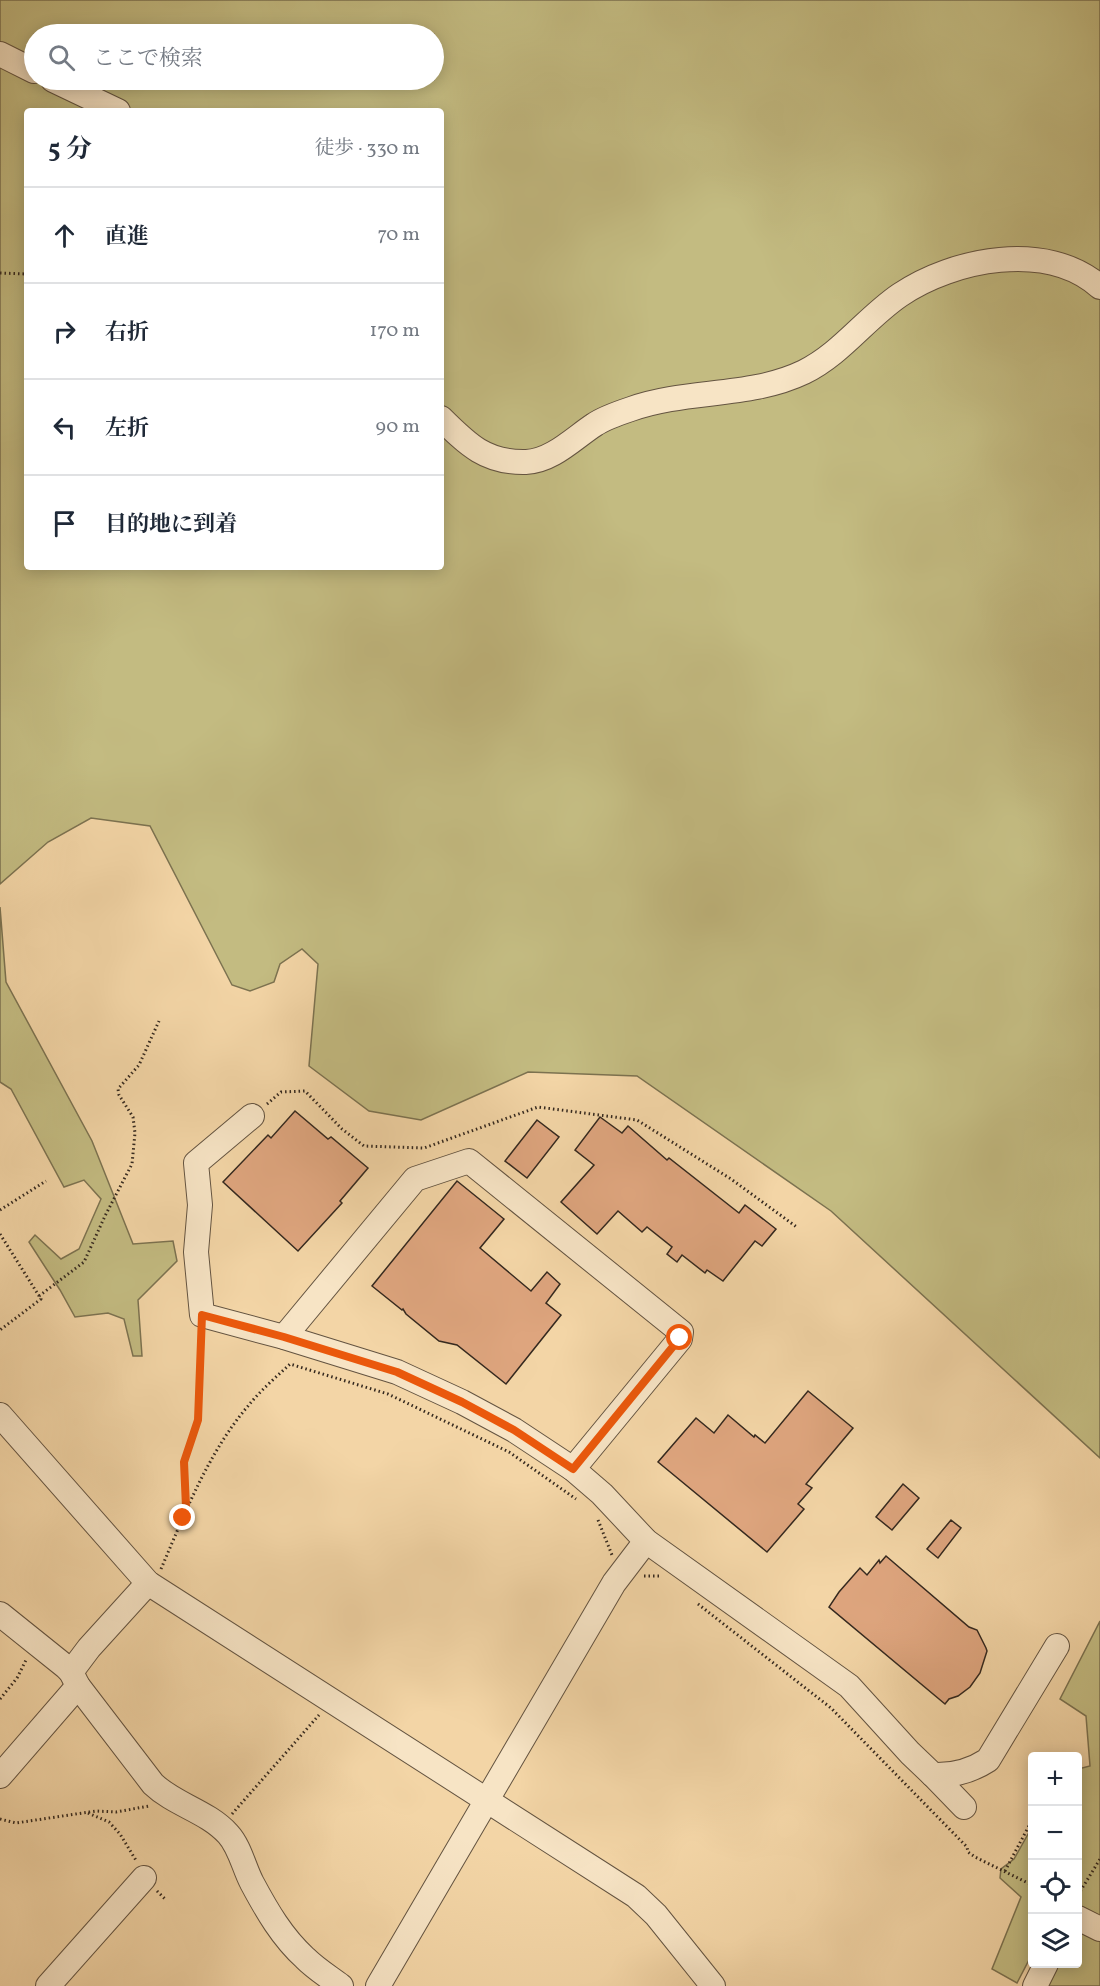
<!DOCTYPE html>
<html lang="ja">
<head>
<meta charset="utf-8">
<style>
	body { margin:0; font-family:Vollkorn,"Noto Serif JP",serif; background:#f2f2f3; color:#1f2937 }
	.controls { position:absolute; right:18px; bottom:18px; display:grid; overflow:hidden; border-radius:6px; box-shadow:0 3px 15px #0003 }
	.controls button { width:54px; height:54px; display:grid; place-items:center; padding:0; border:0; border-bottom:2px solid #e0e1e3; background:#fff; color:#1f2937; font:30px sans-serif }
	.stop { position:absolute; width:18px; height:18px; margin:-14px; border:4px solid #ea580c; border-radius:50%; background:#fff }
	.stop.end { background:#ea580c; border-color:#fff; box-shadow:0 2px 6px #0008 }
	.list { margin:0; padding:0; list-style:none }
	h2 { display:flex; justify-content:space-between; align-items:center; height:78px; margin:0; padding:0 24px; font-size:26px }
	h2 small { font-size:20px; font-weight:400; color:#747a83 }
	.list li { display:grid; grid-template-columns:39px 1fr auto; gap:18px; align-items:center; box-sizing:border-box; height:96px; padding:0 24px; border-top:2px solid #e0e1e3 }
	.list b { display:block; font-size:22px; white-space:nowrap }
	.list em { font-size:20px; font-style:normal; color:#747a83 }
	.icon { flex:none; width:33px; height:33px; fill:none; stroke:currentColor; stroke-width:2; stroke-linecap:round; stroke-linejoin:round }
	.map { position:relative; flex:none; width:1100px; height:1986px; overflow:hidden }
	.search { position:absolute; background:#fff; box-shadow:0 3px 15px #0003; left:24px; top:24px; width:420px; height:66px; display:flex; align-items:center; gap:15px; box-sizing:border-box; padding:0 21px; border-radius:33px; color:#747a83; font-size:22px }
	.panel { position:absolute; background:#fff; box-shadow:0 3px 15px #0003; left:24px; top:108px; width:420px; height:462px; border-radius:6px }
	.map>svg:first-child { display:block }
	.green { fill:#c3bb81; stroke:#7c7250; stroke-width:1.5; fill-rule:evenodd }
	.building { fill:#dea57e; stroke:#35291f; stroke-width:1.5 }
	.lines { fill:none; stroke-linecap:round; stroke-linejoin:round }
	.minor-casing { stroke:#645441; stroke-width:26 }
	.path { stroke:#35291f; stroke-width:3; stroke-dasharray:1.5 3; stroke-linecap:butt }
	.minor { stroke:#f7e4c5; stroke-width:24 }
	.route { stroke:#ea580c; stroke-width:8 }
</style>
</head>
<body>
<div class="map">
<svg width="1100" height="1986" viewBox="0 0 1100 1986">
	<rect width="100%" height="100%" fill="#f3d5a6"/>
	<filter id="stains"><feTurbulence type="fractalNoise" baseFrequency=".00333" numOctaves="4"/><feColorMatrix values="0 0 0 0 .2 0 0 0 0 .09 0 0 0 0 .02 0 0 0 .5 -.17"/></filter>
	<radialGradient id="worn" r=".72"><stop offset=".6" stop-color="#630" stop-opacity="0"/><stop offset="1" stop-color="#630" stop-opacity=".3"/></radialGradient>
	<g class="green">
		<path d="M0 0H1100V1458L831 1211 637 1076 528 1072 421 1120 369 1111 309 1066 318 964 302 949 280 964 274 982 250 991 232 985 150 826 91 818 48 842 0 884ZM34 34H434V80H34ZM27 111H441V567H27Z"/>
		<path d="M0 907 6 982 92 1141 133 1244 173 1241 177 1261 138 1300 142 1356H133L124 1319 108 1313 75 1317 60 1290 29 1242 35 1235 61 1259 79 1249 101 1199 84 1180 64 1187 11 1089 0 1082Z"/>
		<path d="M1100 1621V1986H1043L1054 1964H1078V1769L1090 1766 1086 1716 1060 1699Z"/>
		<path d="M1032 1827V1954L1017 1983 992 1969 1021 1897 1000 1878 1001 1869 1014 1859Z"/>
	</g>
	<g class="building">
		<path d="M295 1111 328 1139 331 1137 368 1168 340 1201 342 1203 298 1251 223 1182 268 1135 271 1138Z"/>
		<path d="M600 1117 622 1133 628 1126 667 1160 669 1158 739 1213 745 1205 776 1229 762 1246 755 1241 723 1281 707 1270 705 1273 682 1255 677 1262 667 1254 672 1247 647 1227 642 1232 618 1211 597 1234 561 1202 594 1165 575 1150Z"/>
		<path d="M537 1120 559 1137 527 1178 505 1161Z"/>
		<path d="M457 1181 504 1219 480 1248 531 1291 547 1272 560 1284 546 1303 561 1315 506 1384 457 1345 439 1341 406 1314 403 1309 402 1310 372 1286Z"/>
		<path d="M808 1391 853 1428 806 1484 812 1488 798 1504 804 1509 767 1552 658 1462 696 1418 714 1433 728 1415 754 1437 755 1435 765 1443Z"/>
		<path d="M903 1484 919 1498 892 1530 876 1517Z"/>
		<path d="M951 1520 961 1528 938 1558 927 1549Z"/>
		<path d="M886 1556 969 1627 977 1630 986 1648 987 1651 980 1673 970 1687 958 1696 949 1699 945 1704 829 1607 839 1592 860 1568 867 1575 879 1560 880 1563Z"/>
	</g>
	<g class="lines">
		<g class="minor-casing">
			<g id="minor">
				<path d="M0 54 34 71"/>
				<path d="M53 80 118 111"/>
				<path d="M441 418C468 445 486 463 526 462 552 461 574 438 594 425 604 418 619 413 631 409 687 389 750 398 804 372 841 354 866 318 900 295 953 259 1047 240 1100 287"/>
				<path d="M252 1116 196 1163 200 1205 196 1252 202 1315 284 1337 397 1372 462 1402 514 1430 573 1469 602 1494 646 1541 849 1686 910 1753 933 1775C954 1776 971 1771 988 1760L1057 1646"/>
				<path d="M284 1337 415 1179 469 1161 681 1332 680 1339 573 1469"/>
				<path d="M0 1415 148 1583 636 1896 656 1915 713 1986"/>
				<path d="M0 1614 66 1667 71 1672 78 1686 153 1784C175 1805 207 1811 228 1834 240 1847 244 1868 252 1883 267 1911 282 1937 305 1958 316 1969 329 1977 341 1986"/>
				<path d="M71 1672 89 1648 148 1583"/>
				<path d="M933 1775 964 1807"/>
				<path d="M0 1776 78 1686"/>
				<path d="M1078 1918 1100 1929"/>
				<path d="M48 1986 144 1878"/>
				<path d="M378 1986 614 1583 646 1541"/>
				<path d="M1035 1986 1046 1964"/>
			</g>
		</g>
		<g class="path">
			<path d="M0 273 27 274"/>
			<path d="M267 1104 281 1092 305 1091 342 1129 364 1146 424 1148 538 1107 637 1120 731 1179 798 1228"/>
			<path d="M0 1210 46 1181"/>
			<path d="M0 1234 41 1299 0 1330"/>
			<path d="M39 1296 84 1262 105 1216 132 1164 135 1133 133 1117 119 1095 118 1089 139 1065 159 1021"/>
			<path d="M186 1505 184 1462 198 1421 201 1334"/>
			<path d="M598 1520 612 1555"/>
			<path d="M161 1569C185 1513 208 1453 248 1406 260 1391 276 1377 290 1364L388 1394 509 1452 576 1499"/>
			<path d="M644 1576H659"/>
			<path d="M698 1604 831 1708 967 1847 968 1852 975 1857 1032 1885"/>
			<path d="M0 1699 17 1678 27 1658"/>
			<path d="M88 1813 109 1822 120 1834 137 1862"/>
			<path d="M232 1814 319 1715"/>
			<path d="M0 1819 16 1823 96 1811 116 1812 149 1806"/>
			<path d="M1005 1871 1032 1820"/>
			<path d="M157 1891 166 1900"/>
			<path d="M1078 1895 1100 1859"/>
		</g>
		<use href="#minor" class="minor"/>
	</g>
	<g class="lines">
		<path class="route" d="M183 1518 186 1507 184 1462 198 1420 202 1315 284 1337 397 1372 462 1402 514 1430 573 1469 680 1338"/>
	</g>
	<rect width="100%" height="100%" filter="url(#stains)"/>
	<rect width="100%" height="100%" fill="url(#worn)"/>
</svg>
<div class="controls">
<button>+</button>
<button>−</button>
<button><svg class="icon" aria-label="locate" viewBox="0 0 24 24"><circle cx="12" cy="12" r="6"/><path d="M12 2v4M12 18v4M2 12h4M18 12h4"/></svg></button>
<button><svg class="icon" aria-label="layers" viewBox="0 0 24 24"><path d="M12 4l9 5-9 5-9-5zM3 14l9 5 9-5"/></svg></button>
</div>
<div class="stop" style="left:680px;top:1338px"></div>
<div class="stop end" style="left:183px;top:1518px"></div>
<div class="search"><svg class="icon" aria-label="search" viewBox="0 0 24 24"><circle cx="10" cy="10" r="6"/><path d="M15 15l6 6"/></svg>ここで検索</div>
<section class="panel">
<h2>5 分<small>徒歩 · 330 m</small></h2>
<ul class="list">
<li><svg class="icon" aria-label="ahead" viewBox="0 0 24 24"><path d="M12 20V5M6 11l6-6 6 6"/></svg><div><b>直進</b></div><em>70 m</em></li>
<li><svg class="icon" aria-label="right" viewBox="0 0 24 24"><path d="M7 20v-9h11M14 6l5 5-5 5"/></svg><div><b>右折</b></div><em>170 m</em></li>
<li><svg class="icon" aria-label="left" viewBox="0 0 24 24"><path d="M17 20v-9H6M10 6l-5 5 5 5"/></svg><div><b>左折</b></div><em>90 m</em></li>
<li><svg class="icon" aria-label="arrive" viewBox="0 0 24 24"><path d="M6 21V4h12l-3 4 3 4H6"/></svg><div><b>目的地に到着</b></div></li>
</ul>
</section>
</div>
</body>
</html>
